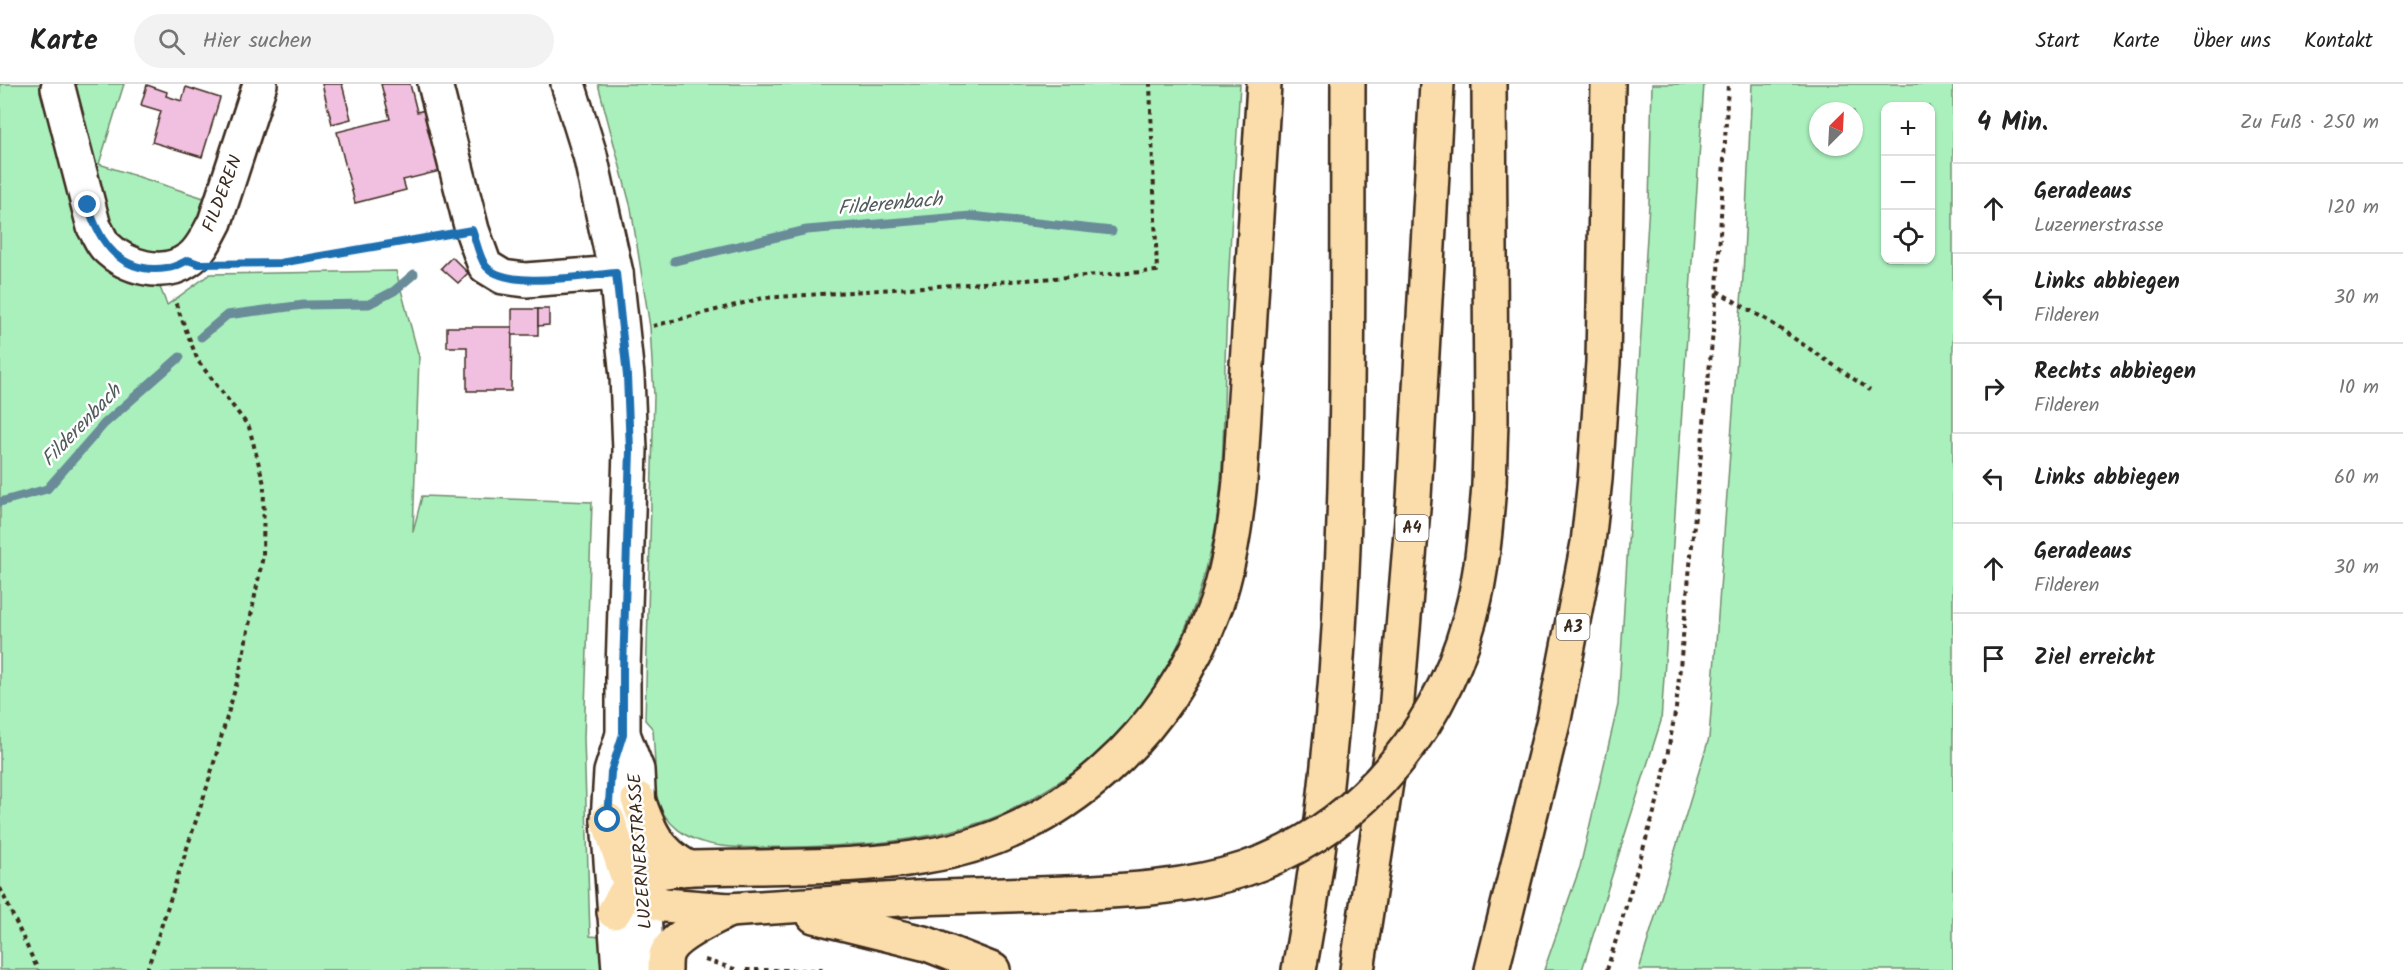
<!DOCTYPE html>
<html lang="de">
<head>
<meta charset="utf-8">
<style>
	body { margin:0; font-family:Kalam,sans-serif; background:#f2f2f2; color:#222 }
	.controls { position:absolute; right:18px; top:18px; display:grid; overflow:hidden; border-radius:12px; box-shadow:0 2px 4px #0004 }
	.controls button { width:54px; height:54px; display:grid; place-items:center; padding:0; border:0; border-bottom:2px solid #e0e0e0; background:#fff; color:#222; font:30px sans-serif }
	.compass { position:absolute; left:1809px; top:18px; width:54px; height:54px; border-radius:50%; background:#fff; box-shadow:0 2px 4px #0004; rotate:24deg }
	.stop { position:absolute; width:18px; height:18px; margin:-14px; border:4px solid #1f6fb2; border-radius:50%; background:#fff }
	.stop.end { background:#1f6fb2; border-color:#fff; box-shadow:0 2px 6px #0008 }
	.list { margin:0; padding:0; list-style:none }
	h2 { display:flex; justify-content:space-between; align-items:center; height:78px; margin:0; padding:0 24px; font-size:26px }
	h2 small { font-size:20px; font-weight:400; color:#767676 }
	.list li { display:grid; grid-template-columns:39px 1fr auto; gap:18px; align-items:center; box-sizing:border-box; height:90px; padding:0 24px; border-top:2px solid #e0e0e0 }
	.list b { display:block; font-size:22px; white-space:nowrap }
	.list p { margin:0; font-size:20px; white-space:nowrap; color:#767676 }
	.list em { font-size:20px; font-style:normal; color:#767676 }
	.icon { flex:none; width:33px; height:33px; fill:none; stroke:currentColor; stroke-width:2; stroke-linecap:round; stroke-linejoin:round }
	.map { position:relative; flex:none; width:1953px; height:886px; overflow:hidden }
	header { display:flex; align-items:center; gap:36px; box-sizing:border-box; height:84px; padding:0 30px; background:#fff; border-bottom:2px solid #e0e0e0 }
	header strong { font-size:28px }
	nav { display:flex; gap:33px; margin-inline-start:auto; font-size:21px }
	.search { width:420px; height:54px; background:#f2f2f2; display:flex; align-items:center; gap:15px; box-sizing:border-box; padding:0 21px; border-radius:33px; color:#767676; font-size:22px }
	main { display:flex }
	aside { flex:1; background:#fff }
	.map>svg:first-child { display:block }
	.green { fill:#aaf0bd; stroke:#728d6e; stroke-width:1.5; fill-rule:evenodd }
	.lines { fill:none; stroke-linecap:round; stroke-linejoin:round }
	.stream { stroke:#698c98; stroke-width:9 }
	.building { fill:#f1bfdf; stroke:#3b2a1e; stroke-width:1.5 }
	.street-casing { stroke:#3b2a1e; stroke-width:38 }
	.secondary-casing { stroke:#3b2a1e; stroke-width:38 }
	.highway-casing { stroke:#3b2a1e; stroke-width:38 }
	.path { stroke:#3b2a1e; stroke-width:4; stroke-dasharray:4.5 4.5; stroke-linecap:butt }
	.street { stroke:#fff; stroke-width:33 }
	.secondary { stroke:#fff; stroke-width:33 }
	.highway { stroke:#fbddab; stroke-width:33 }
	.highway-bridge-casing { stroke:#3b2a1e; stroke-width:38; stroke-linecap:butt }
	.highway-bridge { stroke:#fbddab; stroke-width:33 }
	.route { stroke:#1f6fb2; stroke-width:8 }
	.labels { text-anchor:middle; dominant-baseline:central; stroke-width:5; stroke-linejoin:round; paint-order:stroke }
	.shield { fill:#fff; stroke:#766a62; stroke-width:1.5 }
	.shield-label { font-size:16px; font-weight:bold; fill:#3b2a1e }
	.street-label { font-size:18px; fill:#3b2a1e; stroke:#fff }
	.water-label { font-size:20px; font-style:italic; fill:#525b5b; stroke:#fff }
</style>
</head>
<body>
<header>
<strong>Karte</strong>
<div class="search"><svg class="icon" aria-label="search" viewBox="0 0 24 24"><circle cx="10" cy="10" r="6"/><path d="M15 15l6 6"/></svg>Hier suchen</div>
<nav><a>Start</a><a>Karte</a><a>Über uns</a><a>Kontakt</a></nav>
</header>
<main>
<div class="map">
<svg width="1953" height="886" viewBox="0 0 1953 886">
	<rect width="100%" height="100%" fill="#fff"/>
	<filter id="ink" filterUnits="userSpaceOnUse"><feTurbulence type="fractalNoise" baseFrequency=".0167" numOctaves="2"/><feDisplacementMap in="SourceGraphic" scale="12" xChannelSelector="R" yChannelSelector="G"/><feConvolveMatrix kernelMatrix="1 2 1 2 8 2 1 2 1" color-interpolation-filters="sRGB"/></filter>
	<g filter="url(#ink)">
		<g class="green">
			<path d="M0 0H124L99 80 210 116 197 145 179 167 152 174 107 154 53 23 74 134 92 158 158 198 167 221 210 190 396 187 419 273 413 448 422 412 592 418 584 654 590 852 601 853 604 886H0Z"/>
			<path d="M598 0H1240C1235 83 1229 167 1226 250 1223 316 1226 386 1214 451 1197 538 1160 613 1095 673 1083 684 1067 692 1054 701 1035 713 1012 727 990 735 927 758 857 762 791 763 723 764 664 772 648 688L655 680 653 645 645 636 654 312 650 243 631 124Z"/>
			<path d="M1652 0H1704L1661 637 1582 886H1544L1580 783 1618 621 1649 120Z"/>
			<path d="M1752 0H1953V886H1639L1709 654 1743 192ZM1886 22H1930V176H1886ZM1818 27H1854V63H1818Z"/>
		</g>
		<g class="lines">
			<g class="stream">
				<path d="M674 177 807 146 971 132 1112 147"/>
				<path d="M201 253 227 231 304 221 369 220 394 207 414 190"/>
				<path d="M0 418 47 405 104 340 180 273"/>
			</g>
		</g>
		<g class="building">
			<path d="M322 0H342L351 35 332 40Z"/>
			<path d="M381 0H410L417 28 425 26 440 87 403 96 406 106 355 119 337 48 390 35Z"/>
			<path d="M147 1 167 8 166 12 182 17 186 3 220 14 202 73 152 58 161 27 141 21Z"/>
			<path d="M452 173 468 189 458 199 441 184Z"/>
			<rect x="512" y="225" width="26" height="26"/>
			<path d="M538 225H549V241L538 242Z"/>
			<path d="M447 243H512L511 307H467V263H447Z"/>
		</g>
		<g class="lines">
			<g class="street-casing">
				<g id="street">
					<path d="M435 0 472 146 485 182 503 193 526 196 616 189"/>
					<path d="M58 4 94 143C98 149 101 158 106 163 126 183 163 194 188 176 201 168 208 151 215 138L260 0"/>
				</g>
			</g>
			<g class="secondary-casing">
				<g id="secondary">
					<path d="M568 0 590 71 616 189 627 292 630 366 623 586V650L611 688 608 736 619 886"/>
					<path d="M623 650 637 686 647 886"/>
				</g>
			</g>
			<g class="highway-casing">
				<g id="highway">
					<path d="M1489 401 1491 336 1489 0"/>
					<path d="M638 715C649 747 657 766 688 784"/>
					<path d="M608 736 630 801 644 814 664 821 729 826 916 814 1066 809"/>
					<path d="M614 828C622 815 628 799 642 793 675 781 720 784 755 783 812 782 870 782 926 772 1062 751 1170 648 1216 521 1230 481 1236 438 1240 397L1264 0"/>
					<path d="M814 832 927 860 993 886"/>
					<path d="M665 886C665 881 665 876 666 871 672 852 712 835 729 826"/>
					<path d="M1299 886C1354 593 1347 296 1348 0"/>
					<path d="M1357 886 1395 640 1414 413 1437 0"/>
					<path d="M1492 886 1554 635 1588 459 1595 395 1603 278 1608 0"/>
				</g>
			</g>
			<g class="path">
				<path d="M227 180 280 179 442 151"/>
				<path d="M1717 207 1770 238 1870 306"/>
				<path d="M653 242 763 214 1157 187 1150 0"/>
				<path d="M0 804 38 886"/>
				<path d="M705 876 738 886"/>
				<path d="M147 886 207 703 239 591 263 472 264 400 249 343 198 277 174 215"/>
				<path d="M746 886H827"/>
				<path d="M1607 886 1661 705 1676 624 1717 207 1728 0"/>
			</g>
			<use href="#street" class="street"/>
			<use href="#secondary" class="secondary"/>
			<use href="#highway" class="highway"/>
			<g class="highway-bridge-casing">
				<path id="highway-bridge" d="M1066 809C1125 807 1188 804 1245 785 1365 744 1448 636 1475 514 1483 477 1486 439 1489 401"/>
			</g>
			<use href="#highway-bridge" class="highway-bridge"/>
		</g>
	</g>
	<g class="lines" filter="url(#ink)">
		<path class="route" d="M88 121C99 159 122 191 167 184 174 184 182 179 188 176L199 180 280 179 472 146C476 156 479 172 485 181 504 207 586 191 616 189L627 292 630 366 623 586V650L611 688 608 736"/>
	</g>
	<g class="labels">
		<g class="shield">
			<rect x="1395.5" y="431" width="33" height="26" rx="4.5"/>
			<rect x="1556.5" y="530" width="33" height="26" rx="4.5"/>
		</g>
		<g class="shield-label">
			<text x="1412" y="444">A4</text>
			<text x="1573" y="543">A3</text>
		</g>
		<g class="street-label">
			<text transform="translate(223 110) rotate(-69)">FILDEREN</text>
			<text transform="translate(641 767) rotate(-94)">LUZERNERSTRASSE</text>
		</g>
		<g class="water-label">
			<text transform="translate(890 121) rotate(-5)">Filderenbach</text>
			<text transform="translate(82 342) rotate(-46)">Filderenbach</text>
		</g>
	</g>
</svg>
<div class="controls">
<button>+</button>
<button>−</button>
<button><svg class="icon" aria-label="locate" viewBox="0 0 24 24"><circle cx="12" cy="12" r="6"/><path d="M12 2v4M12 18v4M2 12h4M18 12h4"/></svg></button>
</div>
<svg class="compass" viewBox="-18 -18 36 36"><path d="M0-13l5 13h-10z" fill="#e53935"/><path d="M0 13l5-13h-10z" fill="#767676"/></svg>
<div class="stop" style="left:608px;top:736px"></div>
<div class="stop end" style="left:88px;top:121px"></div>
</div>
<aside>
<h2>4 Min.<small>Zu Fuß · 250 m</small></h2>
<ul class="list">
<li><svg class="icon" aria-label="ahead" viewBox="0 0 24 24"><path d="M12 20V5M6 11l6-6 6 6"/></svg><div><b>Geradeaus</b><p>Luzernerstrasse</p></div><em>120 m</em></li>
<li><svg class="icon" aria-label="left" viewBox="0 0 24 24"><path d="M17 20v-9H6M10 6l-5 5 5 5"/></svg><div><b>Links abbiegen</b><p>Filderen</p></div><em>30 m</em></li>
<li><svg class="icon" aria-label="right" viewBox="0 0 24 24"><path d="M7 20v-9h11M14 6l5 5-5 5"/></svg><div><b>Rechts abbiegen</b><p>Filderen</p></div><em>10 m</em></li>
<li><svg class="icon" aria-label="left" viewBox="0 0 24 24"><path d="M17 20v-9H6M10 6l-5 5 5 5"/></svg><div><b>Links abbiegen</b></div><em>60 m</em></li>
<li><svg class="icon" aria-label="ahead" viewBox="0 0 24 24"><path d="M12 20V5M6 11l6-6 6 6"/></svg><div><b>Geradeaus</b><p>Filderen</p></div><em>30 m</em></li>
<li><svg class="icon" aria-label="arrive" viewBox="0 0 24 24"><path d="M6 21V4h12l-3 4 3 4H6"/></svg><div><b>Ziel erreicht</b></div></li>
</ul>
</aside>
</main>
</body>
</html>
